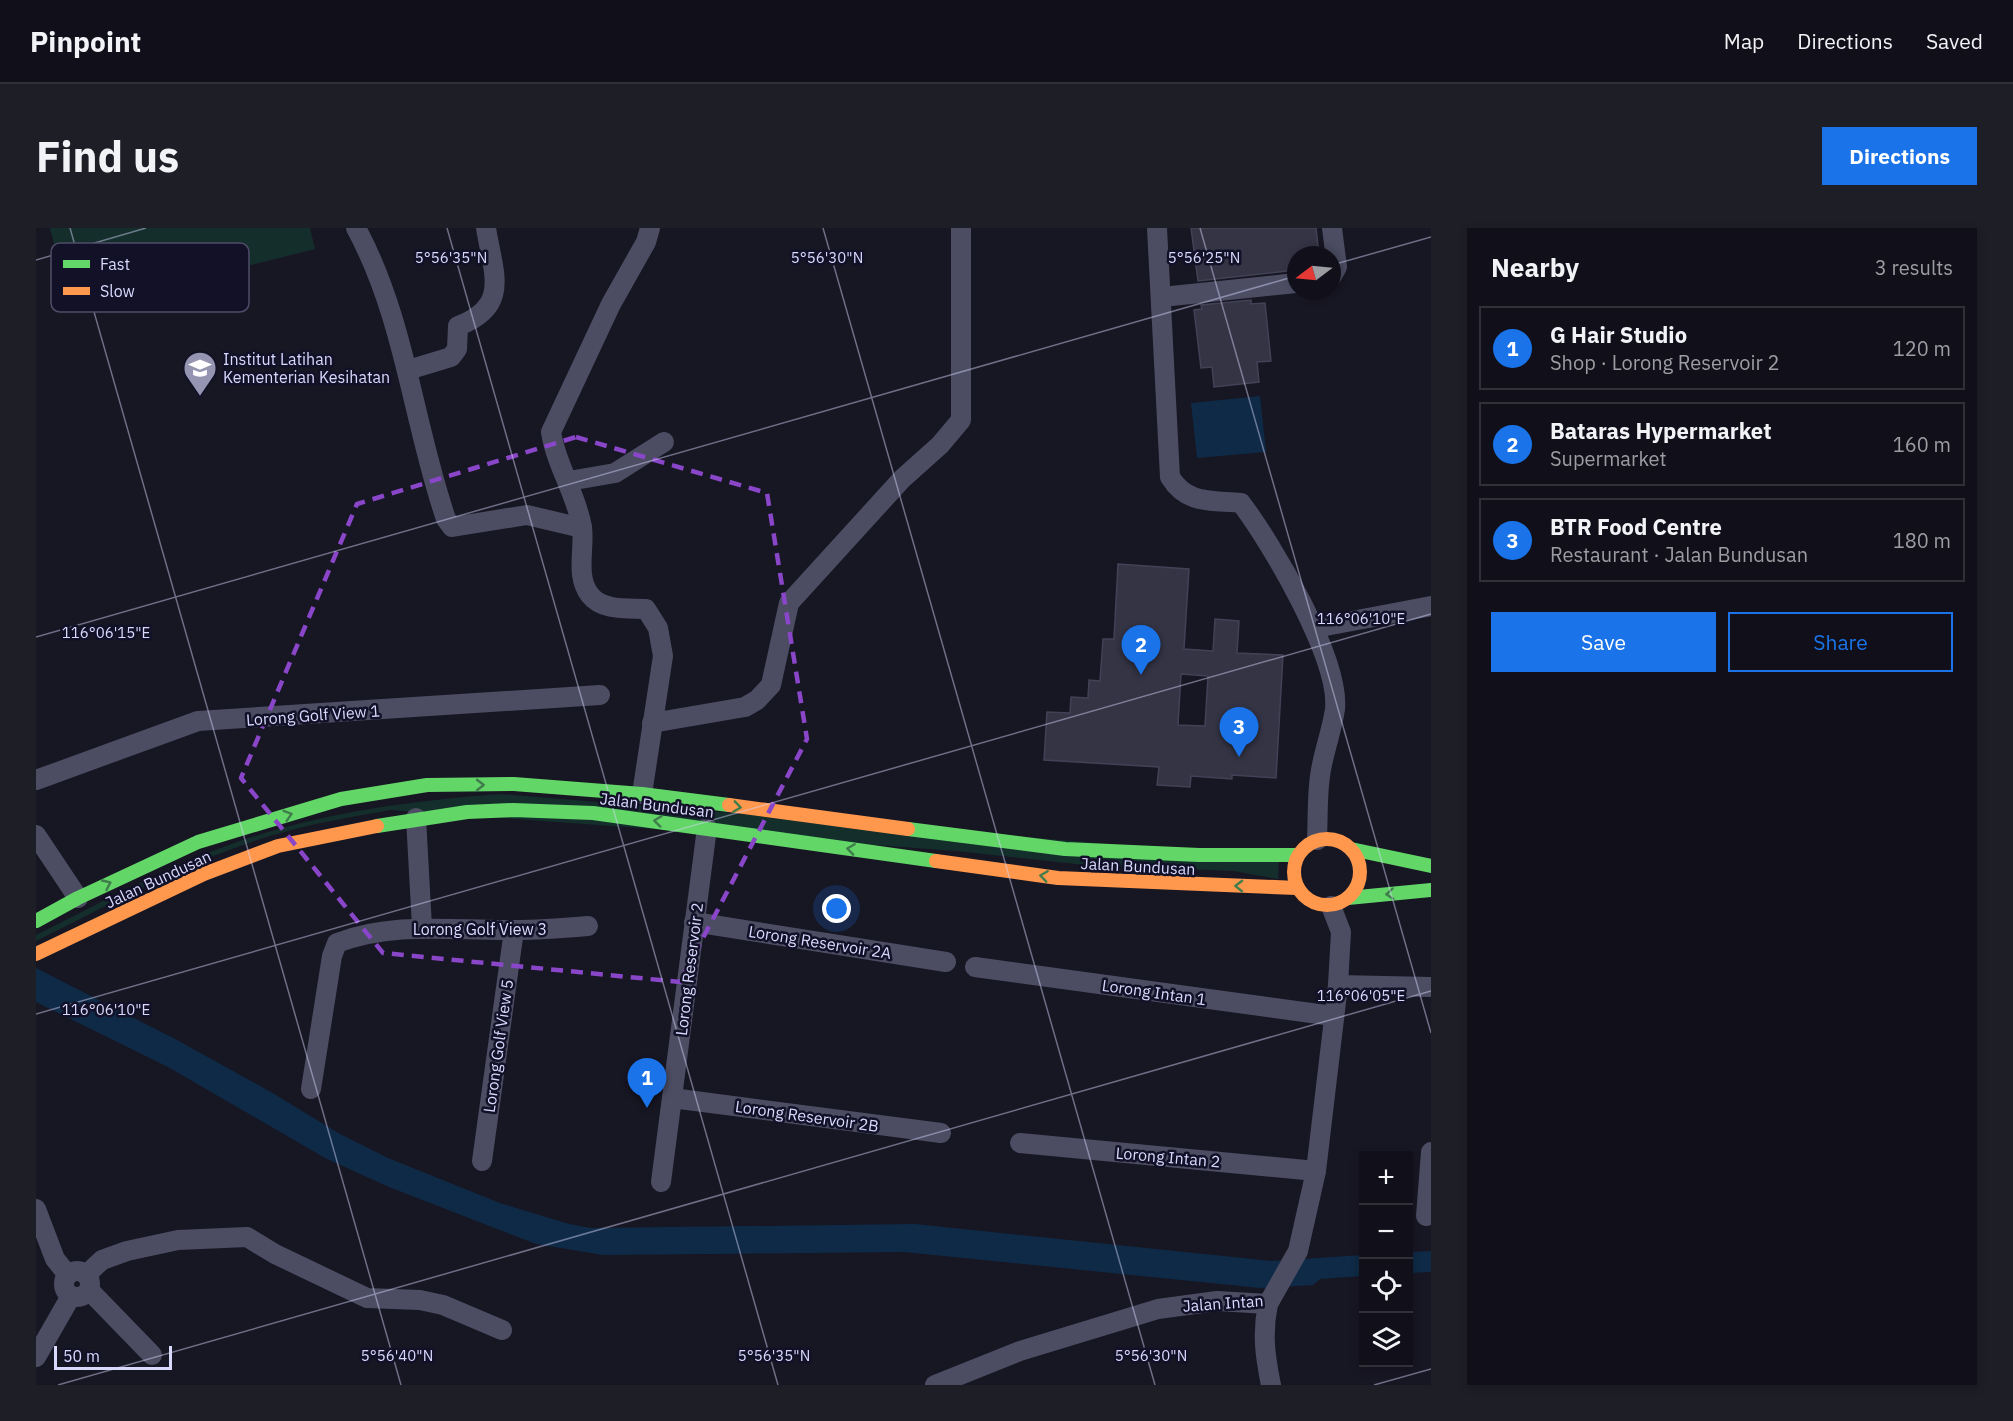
<!DOCTYPE html>
<html lang="en">
<head>
<meta charset="utf-8">
<style>
	body { margin:0; font-family:"IBM Plex Sans",sans-serif; background:#1e1e27; color:#f1f3f6 }
	.controls { position:absolute; right:18px; bottom:18px; display:grid; overflow:hidden; border-radius:0px; box-shadow:0 3px 9px #0003 }
	.controls button { width:54px; height:54px; display:grid; place-items:center; padding:0; border:0; border-bottom:2px solid #303039; background:#11101a; color:#f1f3f6; font:30px sans-serif }
	.compass { position:absolute; left:1251px; top:18px; width:54px; height:54px; border-radius:50%; background:#11101a; box-shadow:0 3px 9px #0003; rotate:254deg }
	.scale { position:absolute; left:18px; bottom:15px; width:118px; box-sizing:border-box; padding-left:6px; border:3px solid #d9d9fe; border-top:0; font-size:16px; line-height:21px; white-space:nowrap; color:#d9d9fe; -webkit-text-stroke:4px #121128; paint-order:stroke }
	.you { position:absolute; left:801px; top:681px; width:21px; height:21px; margin:-15px; border:4px solid #fff; border-radius:50%; background:#1a73e8; box-shadow:0 0 0 9px #1a73e833 }
	.badge { display:grid; place-items:center; width:39px; height:39px; border-radius:50%; background:#1a73e8; color:#fff; font-size:20px; font-weight:700 }
	.pin { position:absolute; translate:-50% -50px; filter:drop-shadow(0 2px 3px #0008) }
	.pin::after { content:''; position:absolute; top:32px; width:21px; height:18px; background:inherit; clip-path:polygon(0 0,100% 0,50% 100%) }
	.list { margin:0; padding:0; list-style:none }
	h2 { display:flex; justify-content:space-between; align-items:center; height:78px; margin:0; padding:0 24px; font-size:26px }
	h2 small { font-size:20px; font-weight:400; color:#9c9da2 }
	.list li { display:grid; grid-template-columns:39px 1fr auto; gap:18px; align-items:center; box-sizing:border-box; height:84px; margin:0 12px 12px; padding:0 12px; border:2px solid #303039; border-radius:0px }
	.list b { display:block; font-size:22px; white-space:nowrap }
	.list p { margin:0; font-size:20px; white-space:nowrap; color:#9c9da2 }
	.list em { font-size:20px; font-style:normal; color:#9c9da2 }
	.actions { display:flex; gap:12px; padding:18px 24px }
	.actions a { flex:1; padding:14px 0; border:2px solid #1a73e8; border-radius:0px; text-align:center; font-size:21px; color:#1a73e8 }
	.actions .main { background:#1a73e8; color:#fff }
	.icon { flex:none; width:33px; height:33px; fill:none; stroke:currentColor; stroke-width:2; stroke-linecap:round; stroke-linejoin:round }
	.map { position:relative; flex:none; width:1395px; height:1157px; overflow:hidden; border-radius:0px }
	header { display:flex; align-items:center; gap:36px; box-sizing:border-box; height:84px; padding:0 30px; background:#11101a; border-bottom:2px solid #303039 }
	header strong { font-size:28px }
	nav { display:flex; gap:33px; margin-inline-start:auto; font-size:21px }
	.intro { display:flex; align-items:center; justify-content:space-between; box-sizing:border-box; height:144px; padding:0 36px }
	h1 { margin:0; font-size:42px }
	.button { padding:15px 27px; border-radius:0px; background:#1a73e8; color:#fff; font-size:21px; font-weight:700 }
	main { display:flex; gap:36px; padding:0 36px }
	aside { flex:1; background:#11101a; border-radius:0px; box-shadow:0 3px 9px #0003 }
	.map>svg:first-child { display:block }
	.green { fill:#142e2c }
	.water { fill:#0f2a46 }
	.building { fill:#353445; stroke:#434156; stroke-width:1.5; fill-rule:evenodd }
	.lines { fill:none; stroke-linecap:round; stroke-linejoin:round }
	.street { stroke:#4c4d63; stroke-width:20 }
	.fast { stroke:#63d668; stroke-width:14 }
	.slow { stroke:#ff974d; stroke-width:14 }
	.oneway { stroke:#3f7d4b }
	.marked { fill:none; stroke:#8946c8; stroke-width:4.5; stroke-dasharray:12 8; stroke-linejoin:round }
	.ticks { fill:none; stroke:#d9d9fe; stroke-width:1.5; stroke-opacity:0.45 }
	.labels { text-anchor:middle; dominant-baseline:central; stroke-width:5; stroke-linejoin:round; paint-order:stroke }
	.poi-label { font-size:16px; fill:#d9d9fe; stroke:#121128; text-anchor:start }
	.street-label { font-size:16px; fill:#d9d9fe; stroke:#121128 }
	.key { fill:#121128; stroke:#4e4d68; stroke-width:1.5 }
	.key-label { font-size:16px; fill:#d9d9fe }
	.ticks-label { font-size:15px; text-anchor:middle; fill:#d9d9fe; stroke:#121128; stroke-width:5; stroke-linejoin:round; paint-order:stroke }
</style>
</head>
<body>
<header>
<strong>Pinpoint</strong>
<nav><a>Map</a><a>Directions</a><a>Saved</a></nav>
</header>
<div class="intro"><h1>Find us</h1><a class="button">Directions</a></div>
<main>
<div class="map">
<svg width="1395" height="1157" viewBox="0 0 1395 1157">
	<rect width="100%" height="100%" fill="#171623"/>
	<g class="green">
		<path d="M14 0H274L279 21 35 82Z"/>
		<path d="M465 566 1243 630 1242 651 1198 643 1049 637 921 623 355 582C314 589 274 596 234 608 152 633 77 675 0 713V707C61 677 121 643 185 620 275 586 369 573 465 566Z"/>
	</g>
	<g class="water">
		<path d="M1224 168 1230 224 1161 230 1155 175Z"/>
		<path d="M0 740 141 812 235 864 304 906 352 930 464 975 533 996 555 1000 879 996 1236 1033 1327 1027V1048L1284 1051 1277 1057 1224 1060 868 1024 567 1027 500 1016 353 959 289 930 132 839 0 774Z"/>
		<path d="M1395 1023V1044L1373 1045V1024Z"/>
	</g>
	<g class="building">
		<path d="M1155 0H1280L1283 27H1260V42L1162 53Z"/>
		<path d="M1215 72V76L1229 75 1235 133 1221 134 1223 154 1178 159 1176 139 1165 140 1158 82 1166 81 1165 77Z"/>
		<path d="M1082 336 1153 341 1148 421 1177 423 1179 391 1203 393 1201 425 1247 427 1240 550 1196 547V551L1155 548 1154 559 1121 557 1123 539 1008 532 1011 484 1034 485 1035 469 1052 470 1053 452 1064 453 1067 411H1078ZM1145 446 1172 448 1169 498 1142 497Z"/>
	</g>
	<g class="lines">
		<g class="street">
			<path d="M320 0C369 90 377 195 410 291L416 299 491 287 546 300"/>
			<path d="M1121 0 1134 249C1151 277 1176 272 1205 275 1236 316 1304 431 1299 481 1296 503 1287 525 1284 548 1281 569 1282 591 1281 612"/>
			<path d="M1296 48 1301 39 1296 0"/>
			<path d="M1126 69 1260 55"/>
			<path d="M372 142 415 129 421 121 422 98C475 78 457 45 450 0"/>
			<path d="M533 253 579 245 628 214"/>
			<path d="M1279 400 1395 378"/>
			<path d="M616 495 709 479 721 472 735 457 753 375 866 251 904 217 925 192V0"/>
			<path d="M0 552 162 493 564 467"/>
			<path d="M606 566 627 428 622 400 610 381C592 380 566 383 554 367 539 348 549 321 546 299 540 265 520 237 515 204L575 76 610 14 614 0"/>
			<path d="M380 590 386 699"/>
			<path d="M0 607 42 670"/>
			<path d="M658 694 910 734"/>
			<path d="M939 739 1297 788"/>
			<path d="M1302 757 1395 759"/>
			<path d="M275 861 296 728 301 715C358 693 418 703 479 702 503 702 528 700 552 698"/>
			<path d="M636 870 905 905"/>
			<path d="M984 915 1280 943"/>
			<path d="M446 933 478 702"/>
			<path d="M625 954 671 600"/>
			<path d="M0 981 19 1031 32 1047"/>
			<path d="M1390 988 1395 924"/>
			<circle cx="41" cy="1056" r="13"/>
			<path d="M50 1047 66 1032 91 1023 142 1012 211 1009 239 1026 331 1070 384 1072 407 1077 466 1102"/>
			<path d="M53 1062 116 1127"/>
			<path d="M1232 1076C1226 1105 1229 1128 1235 1157"/>
			<path d="M0 1129 35 1068"/>
			<path d="M899 1157 984 1123 1122 1081 1181 1073 1232 1076 1262 1023 1280 943 1302 757 1305 704 1295 678"/>
		</g>
		<g class="fast">
			<path d="M341 598 431 584 477 582 557 585 900 633"/>
			<path d="M872 601 1029 621 1163 627H1262"/>
			<path d="M1315 621 1395 638"/>
			<path d="M1312 670 1395 662"/>
			<path d="M0 693 42 670 162 614 305 571 391 557 478 556 606 566 693 577"/>
		</g>
		<g class="slow">
			<path d="M693 577 872 601"/>
			<circle cx="1291" cy="644" r="33"/>
			<path d="M900 633 1022 650 1261 660"/>
			<path d="M0 726 168 646 242 618 341 598"/>
		</g>
	</g>
	<defs><path id="oneway-chevron" d="M-2-3.5L2.5 0L-2 3.5" fill="none" stroke-width="1.6" stroke-linecap="round" stroke-linejoin="round" transform="scale(1.5)"/></defs>
	<g class="oneway">
		<use href="#oneway-chevron" transform="translate(444 557)"/>
		<use href="#oneway-chevron" transform="translate(701 579) rotate(8)"/>
		<use href="#oneway-chevron" transform="translate(252 587) rotate(-17)"/>
		<use href="#oneway-chevron" transform="translate(622 593) rotate(-173)"/>
		<use href="#oneway-chevron" transform="translate(815 621) rotate(-172)"/>
		<use href="#oneway-chevron" transform="translate(1008 648) rotate(-172)"/>
		<use href="#oneway-chevron" transform="translate(71 656) rotate(-25)"/>
		<use href="#oneway-chevron" transform="translate(1203 658) rotate(-179)"/>
		<use href="#oneway-chevron" transform="translate(1354 666) rotate(175)"/>
	</g>
	<path class="marked" d="M540 209 731 265 771 511 644 754 347 725 205 550 321 276Z"/>
	<path class="ticks" d="M34 0 365 1157M411 0 742 1157M787 0 1119 1157M1164 0 1395 805M0 32 110 0M1296 37 1395 9M0 409 1260 48M0 786 1395 386M22 1157 1395 763M1338 1157 1395 1141"/>
	<defs>
		<g id="school-pin" transform="scale(1.725)"><path d="M0 17L-7.5 6A9.5 9.5 0 1 1 7.5 6Z" fill="#9595b1" stroke="#121128"/><path d="M0-5L7-2L0 1L-7-2ZM-4 1L0 2.5L4 1V4Q0 6-4 4Z" fill="#fff"/></g>
	</defs>
	<g fill-rule="evenodd">
		<use href="#school-pin" x="164" y="140"/>
	</g>
	<g class="labels">
		<g class="poi-label">
			<text x="187" y="131">Institut Latihan<tspan x="187" dy="18">Kementerian Kesihatan</tspan></text>
		</g>
		<g class="street-label">
			<text transform="translate(277 487) rotate(-4)">Lorong Golf View 1</text>
			<text transform="translate(621 577) rotate(7)">Jalan Bundusan</text>
			<text transform="translate(1102 638) rotate(3)">Jalan Bundusan</text>
			<text transform="translate(122 651) rotate(-25)">Jalan Bundusan</text>
			<text x="444" y="701">Lorong Golf View 3</text>
			<text transform="translate(784 714) rotate(9)">Lorong Reservoir 2A</text>
			<text transform="translate(653 741) rotate(-83)">Lorong Reservoir 2</text>
			<text transform="translate(1118 764) rotate(8)">Lorong Intan 1</text>
			<text transform="translate(462 818) rotate(-82)">Lorong Golf View 5</text>
			<text transform="translate(771 888) rotate(8)">Lorong Reservoir 2B</text>
			<text transform="translate(1132 929) rotate(5)">Lorong Intan 2</text>
			<text transform="translate(1187 1075) rotate(-4)">Jalan Intan</text>
		</g>
	</g>
	<rect x="15" y="15" width="198" height="69" rx="9" class="key"/>
	<rect x="27" y="32" width="27" height="8" fill="#63d668"/>
	<rect x="27" y="59" width="27" height="8" fill="#ff974d"/>
	<g class="key-label">
		<text x="64" y="42">Fast</text>
		<text x="64" y="69">Slow</text>
	</g>
	<g class="ticks-label">
		<text x="415" y="35">5°56'35"N</text>
		<text x="791" y="35">5°56'30"N</text>
		<text x="1168" y="35">5°56'25"N</text>
		<text x="1325" y="396">116°06'10"E</text>
		<text x="70" y="410">116°06'15"E</text>
		<text x="1325" y="773">116°06'05"E</text>
		<text x="70" y="787">116°06'10"E</text>
		<text x="361" y="1133">5°56'40"N</text>
		<text x="738" y="1133">5°56'35"N</text>
		<text x="1115" y="1133">5°56'30"N</text>
	</g>
</svg>
<div class="controls">
<button>+</button>
<button>−</button>
<button><svg class="icon" aria-label="locate" viewBox="0 0 24 24"><circle cx="12" cy="12" r="6"/><path d="M12 2v4M12 18v4M2 12h4M18 12h4"/></svg></button>
<button><svg class="icon" aria-label="layers" viewBox="0 0 24 24"><path d="M12 4l9 5-9 5-9-5zM3 14l9 5 9-5"/></svg></button>
</div>
<svg class="compass" viewBox="-18 -18 36 36"><path d="M0-13l5 13h-10z" fill="#e53935"/><path d="M0 13l5-13h-10z" fill="#9c9da2"/></svg>
<div class="scale">50 m</div>
<div class="you"></div>
<div class="pin badge" style="left:611px;top:880px">1</div>
<div class="pin badge" style="left:1105px;top:447px">2</div>
<div class="pin badge" style="left:1203px;top:529px">3</div>
</div>
<aside>
<h2>Nearby<small>3 results</small></h2>
<ul class="list">
<li><span class="badge">1</span><div><b>G Hair Studio</b><p>Shop · Lorong Reservoir 2</p></div><em>120 m</em></li>
<li><span class="badge">2</span><div><b>Bataras Hypermarket</b><p>Supermarket</p></div><em>160 m</em></li>
<li><span class="badge">3</span><div><b>BTR Food Centre</b><p>Restaurant · Jalan Bundusan</p></div><em>180 m</em></li>
</ul>
<div class="actions"><a class="main">Save</a><a>Share</a></div>
</aside>
</main>
</body>
</html>
